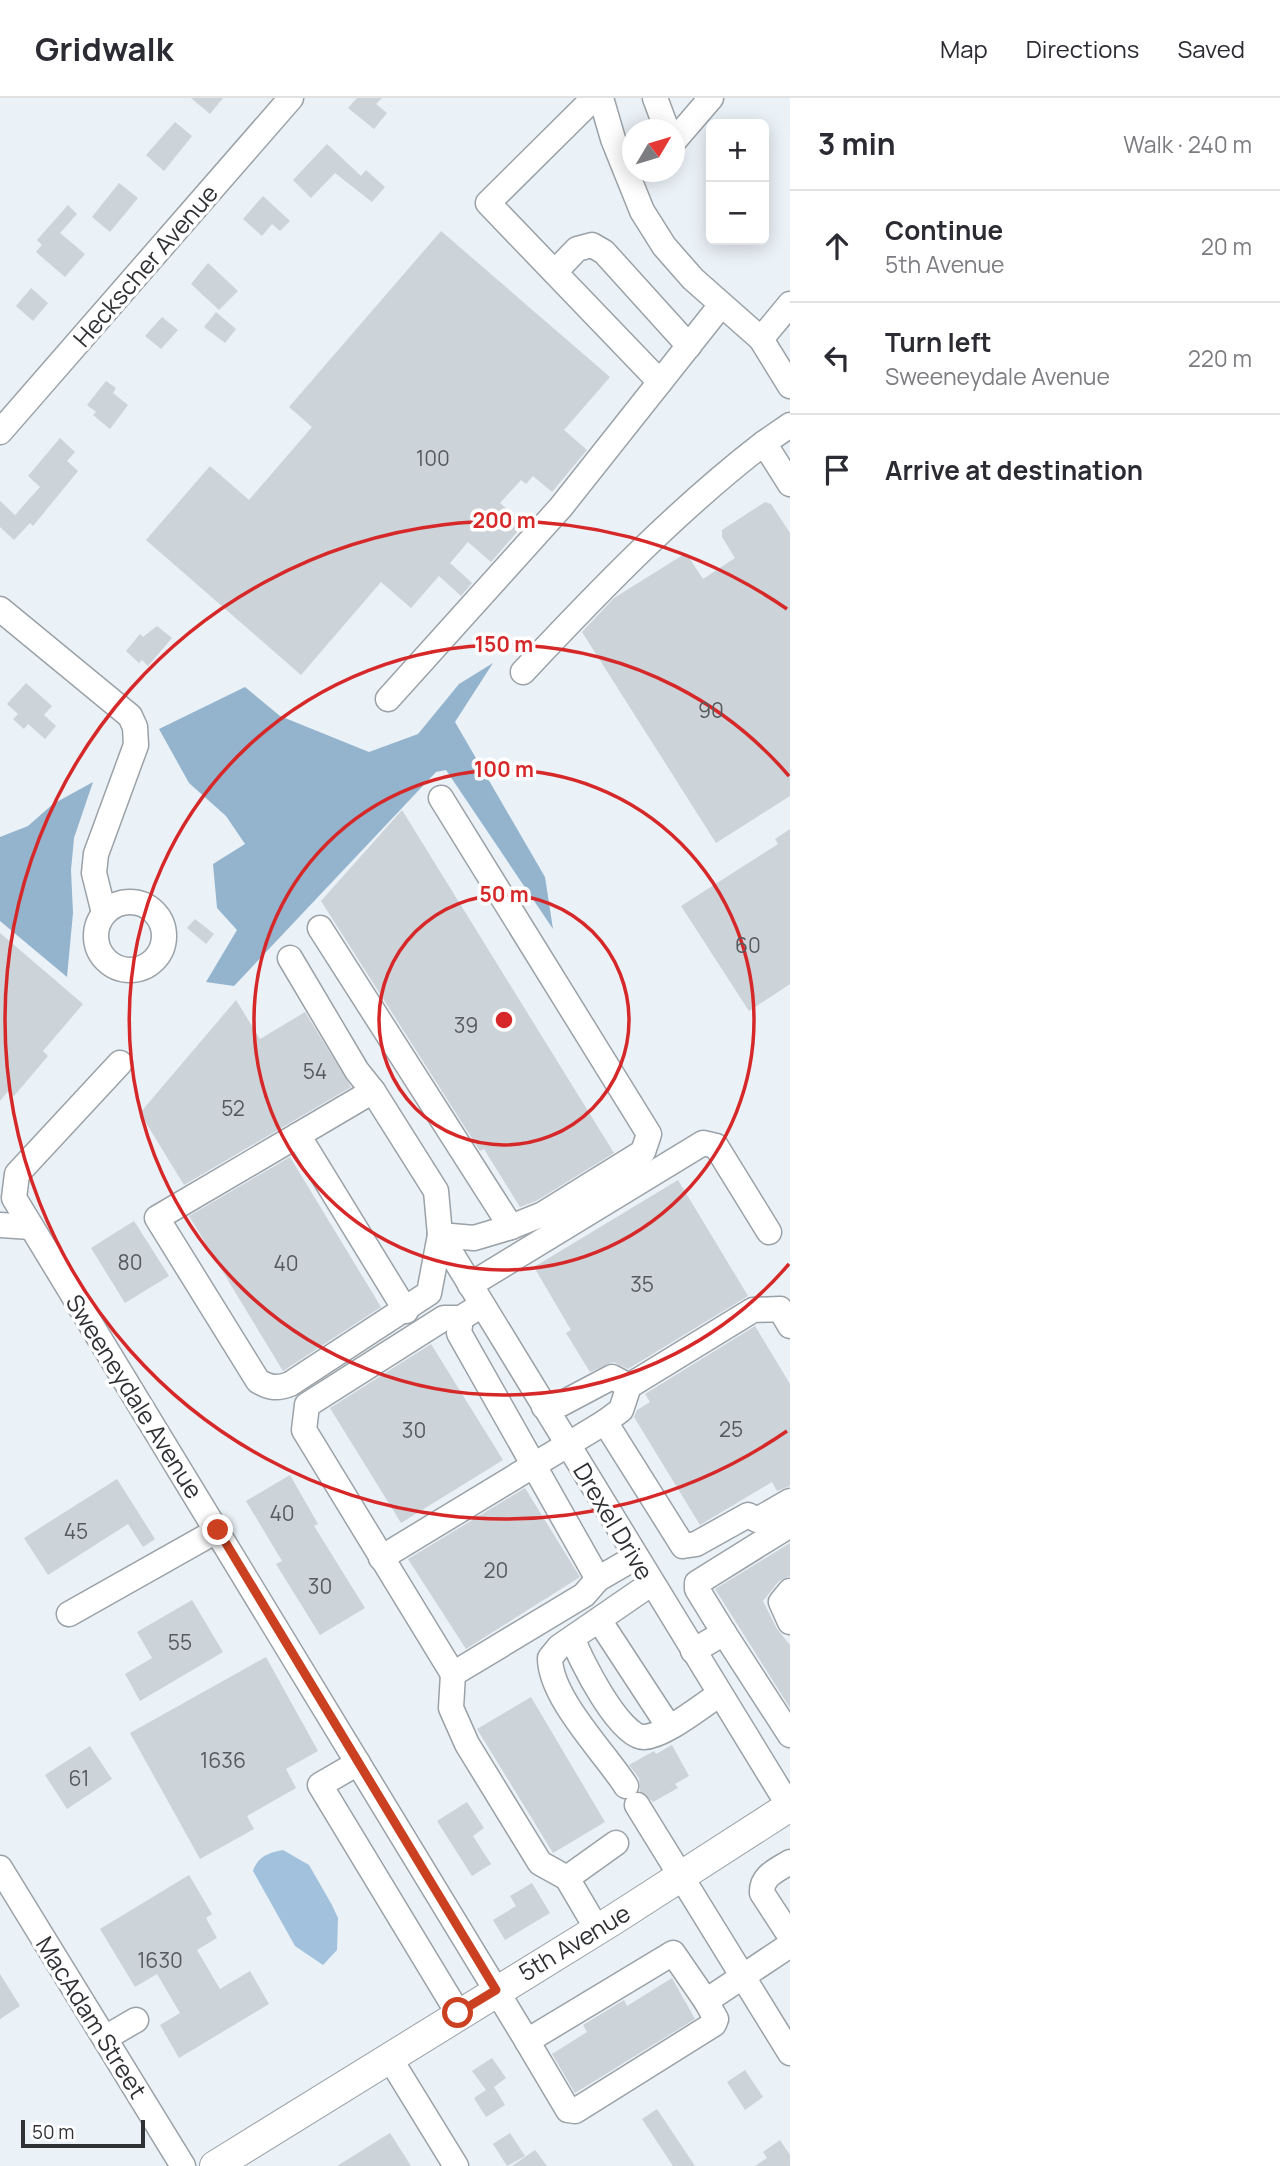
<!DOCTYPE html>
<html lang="en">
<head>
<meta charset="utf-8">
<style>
	body { margin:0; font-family:Manrope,sans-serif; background:#f2f2f3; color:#2b2b33 }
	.controls { position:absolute; right:21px; top:21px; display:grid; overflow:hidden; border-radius:10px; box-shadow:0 4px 18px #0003 }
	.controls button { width:63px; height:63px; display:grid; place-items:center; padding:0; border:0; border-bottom:2px solid #e1e1e2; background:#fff; color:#2b2b33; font:35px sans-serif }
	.compass { position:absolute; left:622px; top:21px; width:63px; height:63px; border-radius:50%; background:#fff; box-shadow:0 4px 18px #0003; rotate:52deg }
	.scale { position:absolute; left:21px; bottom:18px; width:124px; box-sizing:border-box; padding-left:7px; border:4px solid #2f3134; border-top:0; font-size:19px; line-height:24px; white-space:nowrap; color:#2f3134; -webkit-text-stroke:5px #fff; paint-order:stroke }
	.stop { position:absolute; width:21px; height:21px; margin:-16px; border:5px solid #ca4020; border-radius:50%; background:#fff }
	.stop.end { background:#ca4020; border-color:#fff; box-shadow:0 2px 7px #0008 }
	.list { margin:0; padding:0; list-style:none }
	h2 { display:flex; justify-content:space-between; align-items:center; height:91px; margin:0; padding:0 28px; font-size:30px }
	h2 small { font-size:23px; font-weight:400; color:#7c7c81 }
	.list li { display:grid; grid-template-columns:46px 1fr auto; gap:21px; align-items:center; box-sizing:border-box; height:112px; padding:0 28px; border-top:2px solid #e1e1e2 }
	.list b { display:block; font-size:26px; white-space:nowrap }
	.list p { margin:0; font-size:23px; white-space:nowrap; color:#7c7c81 }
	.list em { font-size:23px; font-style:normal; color:#7c7c81 }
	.icon { flex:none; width:38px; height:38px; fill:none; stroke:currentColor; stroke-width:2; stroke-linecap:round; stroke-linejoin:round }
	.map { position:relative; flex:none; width:790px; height:2068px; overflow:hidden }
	header { display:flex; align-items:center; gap:42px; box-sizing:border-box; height:98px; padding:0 35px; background:#fff; border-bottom:2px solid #e1e1e2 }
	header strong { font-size:33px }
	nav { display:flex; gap:38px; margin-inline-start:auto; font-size:24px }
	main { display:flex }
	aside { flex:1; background:#fff }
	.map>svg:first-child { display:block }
	.forest { fill:#94b4ce }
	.water { fill:#a2c1dc }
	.building { fill:#ccd3d9 }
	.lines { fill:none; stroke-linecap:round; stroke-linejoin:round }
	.minor-casing { stroke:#9ba2a7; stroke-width:27 }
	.major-casing { stroke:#9ba2a7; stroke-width:32 }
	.minor { stroke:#fff; stroke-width:24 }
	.major { stroke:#fff; stroke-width:30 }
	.route { stroke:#ca4020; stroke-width:9 }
	.ring { fill:none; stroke:#d62828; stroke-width:3.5 }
	.labels { text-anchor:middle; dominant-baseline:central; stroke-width:7; stroke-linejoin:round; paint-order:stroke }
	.number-label { font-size:21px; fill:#565a5d }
	.street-label { font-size:24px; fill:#2f3134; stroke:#fff }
	.centre { fill:#d62828; stroke:#fff; stroke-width:3.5 }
	.ring-label { font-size:21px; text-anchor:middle; font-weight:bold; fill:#d62828; stroke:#fff; stroke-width:7; stroke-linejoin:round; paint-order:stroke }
</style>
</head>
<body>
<header>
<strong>Gridwalk</strong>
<nav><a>Map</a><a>Directions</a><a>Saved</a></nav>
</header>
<main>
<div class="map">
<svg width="790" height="2068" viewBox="0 0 790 2068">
	<rect width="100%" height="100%" fill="#eaf1f7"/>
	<g class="forest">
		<path d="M493 565 455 624 545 779 553 831 446 672 436 674 234 888 206 884 237 832 217 810 213 766 245 746 226 718 189 685 159 631 245 589 280 618 369 654 418 636 459 586Z"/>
		<path d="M93 684 74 740 71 772 73 815 67 879 0 823V739L28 728 53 706Z"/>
	</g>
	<path class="water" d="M283 1752 309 1767 332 1807 338 1820 337 1852 323 1867 295 1848 253 1773C258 1758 268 1755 283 1752Z"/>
	<g class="building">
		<path d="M191 0H223L210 16Z"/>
		<path d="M357 0H382L376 6 387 15 374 31 348 10Z"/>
		<path d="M175 24 192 38 164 73 146 57Z"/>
		<path d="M327 46 361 78 366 72 385 89 372 104 335 75 311 100 293 82Z"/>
		<path d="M119 85 138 100 110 134 92 119Z"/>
		<path d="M263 98 290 123 280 133 272 126 262 138 243 121Z"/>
		<path d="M68 107 77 116 60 135 85 156 65 179 36 154 42 147 37 142Z"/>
		<path d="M441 133 610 279 564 332 587 352 552 394 533 378 526 386 521 382 500 405 524 426 491 464 468 444 450 465 472 485 461 498 439 478 411 510 381 484 301 577 146 442 210 368 249 402 312 329 289 309Z"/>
		<path d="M208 165 238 193 219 212 191 186Z"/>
		<path d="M31 190 48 205 33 223 16 208Z"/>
		<path d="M216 214 236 231 225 245 204 229Z"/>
		<path d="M162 219 178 232 161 251 145 238Z"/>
		<path d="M106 283 116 290 113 295 128 307 110 331 93 317 96 314 87 307Z"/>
		<path d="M60 340 75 354 67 363 78 373 33 428 30 425 14 442 0 429V403L15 417 40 389 28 378Z"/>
		<path d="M765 404 771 406 790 435V698L716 745 582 534 614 500 686 455 703 481 735 460 722 439V432Z"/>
		<path d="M157 528 172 540 148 568 142 562 139 565 126 553 140 536 143 539Z"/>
		<path d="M26 585 52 608 44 617 56 628 45 641 28 626 24 631 13 621 18 616 7 606Z"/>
		<path d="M402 712 614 1055 536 1103 520 1109 484 1051 480 1053 321 803Z"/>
		<path d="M790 731V886L749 913 681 808 778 746 775 741Z"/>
		<path d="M195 821 214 836 206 846 187 830Z"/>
		<path d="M0 835 83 906 43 953 48 958 14 998 8 993 0 1003Z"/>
		<path d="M236 902 260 941 305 914 351 989 184 1087 140 1015Z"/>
		<path d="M290 1059 381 1209 283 1273 189 1118Z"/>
		<path d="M678 1082 748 1198 628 1271 613 1264 590 1274 566 1235 571 1232 534 1169Z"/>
		<path d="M134 1123 169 1178 125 1205 91 1150Z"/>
		<path d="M755 1228 790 1286V1388L777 1393 772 1384 700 1427 634 1319 637 1312 650 1304 645 1296Z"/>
		<path d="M431 1246 503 1362 401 1425 330 1310Z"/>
		<path d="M290 1377 318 1426 314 1428 365 1510 320 1537 276 1466 282 1463 246 1403Z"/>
		<path d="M117 1381 155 1441 143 1449 128 1426 48 1477 24 1440Z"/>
		<path d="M525 1390 580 1479 466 1551 408 1461Z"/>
		<path d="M790 1445V1478L779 1483 763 1503 777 1531 790 1547V1610L715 1491Z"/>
		<path d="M192 1502 223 1554 140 1603 125 1576 152 1560 137 1534Z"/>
		<path d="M266 1559 318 1653 286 1671 296 1690 247 1718 254 1731 200 1761 130 1635Z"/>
		<path d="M531 1599 605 1724 553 1755 477 1631Z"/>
		<path d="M672 1647 689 1678 675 1686 678 1690 653 1704 640 1693 639 1680 629 1667 654 1653 656 1656Z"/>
		<path d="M90 1648 112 1681 67 1711 45 1677Z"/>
		<path d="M467 1704 484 1730 473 1738 491 1766 472 1778 437 1723Z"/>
		<path d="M189 1777 212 1816 206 1820 217 1840 197 1852 220 1891 250 1873 269 1906 179 1960 160 1927 180 1915 157 1876 135 1889 100 1831Z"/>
		<path d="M532 1785 550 1815 505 1842 493 1822 516 1808 510 1798Z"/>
		<path d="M0 1876 20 1908 0 1921Z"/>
		<path d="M672 1880 695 1921 575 1995 552 1956 587 1934 583 1927 624 1902 627 1908Z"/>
		<path d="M492 1960 506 1980 494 1989 505 2007 486 2019 474 2000 486 1992 472 1973Z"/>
		<path d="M745 1972 763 1999 745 2012 727 1984Z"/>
		<path d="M657 2011 695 2068H673L642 2021Z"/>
		<path d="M390 2035 411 2068H337Z"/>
		<path d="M510 2035 525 2058 507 2068 493 2046Z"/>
		<path d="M780 2042 790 2057V2068H755L767 2060 763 2054Z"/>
		<path d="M535 2052 547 2068H512Z"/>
	</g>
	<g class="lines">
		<g class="minor-casing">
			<g id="minor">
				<path d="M594 0 488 105 660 284"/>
				<path d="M601 0 613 41 642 113 664 148 693 181 761 241 790 288"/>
				<path d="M655 0 667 32"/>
				<path d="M674 43 711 0"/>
				<path d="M555 174 577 151 592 147 604 154 689 248"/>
				<path d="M761 241 790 206"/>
				<path d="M790 327 764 345 790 386"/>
				<path d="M0 334 291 0"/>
				<path d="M0 511 130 618 135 629 136 647 96 756 94 775 104 815"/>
				<path d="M523 574C598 494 677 412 764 345"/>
				<path d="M388 601 561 409 721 207"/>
				<circle cx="130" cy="838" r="34"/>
				<path d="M320 830 511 1129 543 1116 643 1054 649 1036 441 700"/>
				<path d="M290 860 357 973 373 993"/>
				<path d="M120 965 17 1076 14 1100 527 1943 673 1855 706 1903 790 1847"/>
				<path d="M373 993 436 1093 440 1137 429 1195 290 1286C277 1291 270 1290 258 1283L157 1120Z"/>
				<path d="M298 1037 406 1213"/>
				<path d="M0 1127 31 1129"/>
				<path d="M440 1137 789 1708"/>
				<path d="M440 1137 474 1140 511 1129"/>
				<path d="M470 1187 703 1045 716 1048 769 1134"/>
				<path d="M482 1207 461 1220H444L307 1307 304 1332 453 1576 584 1497 598 1481 636 1459"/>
				<path d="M461 1220 459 1235 598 1481"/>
				<path d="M544 1309 561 1306 612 1279 629 1288 753 1212 780 1211 790 1228"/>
				<path d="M605 1324 621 1312 629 1288"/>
				<path d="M381 1460 605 1324 683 1448 696 1446 748 1417 757 1422 790 1403"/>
				<path d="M790 1493 781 1504 790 1524"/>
				<path d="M69 1516 218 1432"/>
				<path d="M599 1522 669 1629"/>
				<path d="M724 1535 790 1637"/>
				<path d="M573 1541C580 1562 621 1641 644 1639 665 1638 701 1608 720 1596"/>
				<path d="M693 1553 724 1535 697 1491V1485L790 1427"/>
				<path d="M453 1576 451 1610 467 1646 540 1765 567 1780 597 1831"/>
				<path d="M358 1665 320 1687 458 1915"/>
				<path d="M626 1688C605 1655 550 1600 550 1560L559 1549 652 1485"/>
				<path d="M637 1707 790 1955"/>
				<path d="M790 1764C777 1772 761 1778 762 1795L790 1838"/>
				<path d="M0 1770 183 2068"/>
				<path d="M567 1780 616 1745"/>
				<path d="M105 1940 136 1922"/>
				<path d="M527 1943 568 2012 575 2013 714 1926 716 1921 706 1903"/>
				<path d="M389 1959 456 2068"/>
			</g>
		</g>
		<g class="major-casing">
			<path id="major" d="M215 2068 613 1822 790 1708"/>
		</g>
		<use href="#minor" class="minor"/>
		<use href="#major" class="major"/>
	</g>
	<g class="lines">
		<path class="route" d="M218 1432 496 1892 458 1915"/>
	</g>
	<g class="ring">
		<circle cx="504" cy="922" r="125"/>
		<circle cx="504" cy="922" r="250"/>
		<path d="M789 1166A375 375 0 1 1 789 678"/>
		<path d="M787 1333A499 499 0 1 1 787 511"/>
	</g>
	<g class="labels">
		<g class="number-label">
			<text x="433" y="360">100</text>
			<text x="711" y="612">90</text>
			<text x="748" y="847">60</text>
			<text x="466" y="927">39</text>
			<text x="315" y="973">54</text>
			<text x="233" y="1010">52</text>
			<text x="130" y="1164">80</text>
			<text x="286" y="1165">40</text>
			<text x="642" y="1186">35</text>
			<text x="731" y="1331">25</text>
			<text x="414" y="1332">30</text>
			<text x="282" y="1415">40</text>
			<text x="76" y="1433">45</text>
			<text x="496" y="1472">20</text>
			<text x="320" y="1488">30</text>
			<text x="180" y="1544">55</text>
			<text x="223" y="1662">1636</text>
			<text x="79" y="1680">61</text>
			<text x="160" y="1862">1630</text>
		</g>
		<g class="street-label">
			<text transform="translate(145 167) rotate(-49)">Heckscher Avenue</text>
			<text transform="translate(135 1298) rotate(58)">Sweeneydale Avenue</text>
			<text transform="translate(614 1423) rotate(59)">Drexel Drive</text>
			<text transform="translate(574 1844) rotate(-31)">5th Avenue</text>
			<text transform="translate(92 1919) rotate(58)">MacAdam Street</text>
		</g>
	</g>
	<circle cx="504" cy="922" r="10" class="centre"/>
	<g class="ring-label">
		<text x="504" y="430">200 m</text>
		<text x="504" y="554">150 m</text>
		<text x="504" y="679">100 m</text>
		<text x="504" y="804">50 m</text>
	</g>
</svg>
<div class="controls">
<button>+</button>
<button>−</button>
</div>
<svg class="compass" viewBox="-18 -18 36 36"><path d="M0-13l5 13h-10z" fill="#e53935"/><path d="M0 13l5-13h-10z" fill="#7c7c81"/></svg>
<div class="scale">50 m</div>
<div class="stop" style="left:458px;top:1915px"></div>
<div class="stop end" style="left:218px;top:1432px"></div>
</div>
<aside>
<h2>3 min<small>Walk · 240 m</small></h2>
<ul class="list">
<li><svg class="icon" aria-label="ahead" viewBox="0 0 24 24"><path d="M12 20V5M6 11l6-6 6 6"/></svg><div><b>Continue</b><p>5th Avenue</p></div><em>20 m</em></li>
<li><svg class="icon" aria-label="left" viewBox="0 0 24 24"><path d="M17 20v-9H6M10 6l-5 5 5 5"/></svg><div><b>Turn left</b><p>Sweeneydale Avenue</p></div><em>220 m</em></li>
<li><svg class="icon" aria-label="arrive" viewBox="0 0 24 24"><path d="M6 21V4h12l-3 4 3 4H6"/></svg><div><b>Arrive at destination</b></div></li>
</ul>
</aside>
</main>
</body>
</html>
